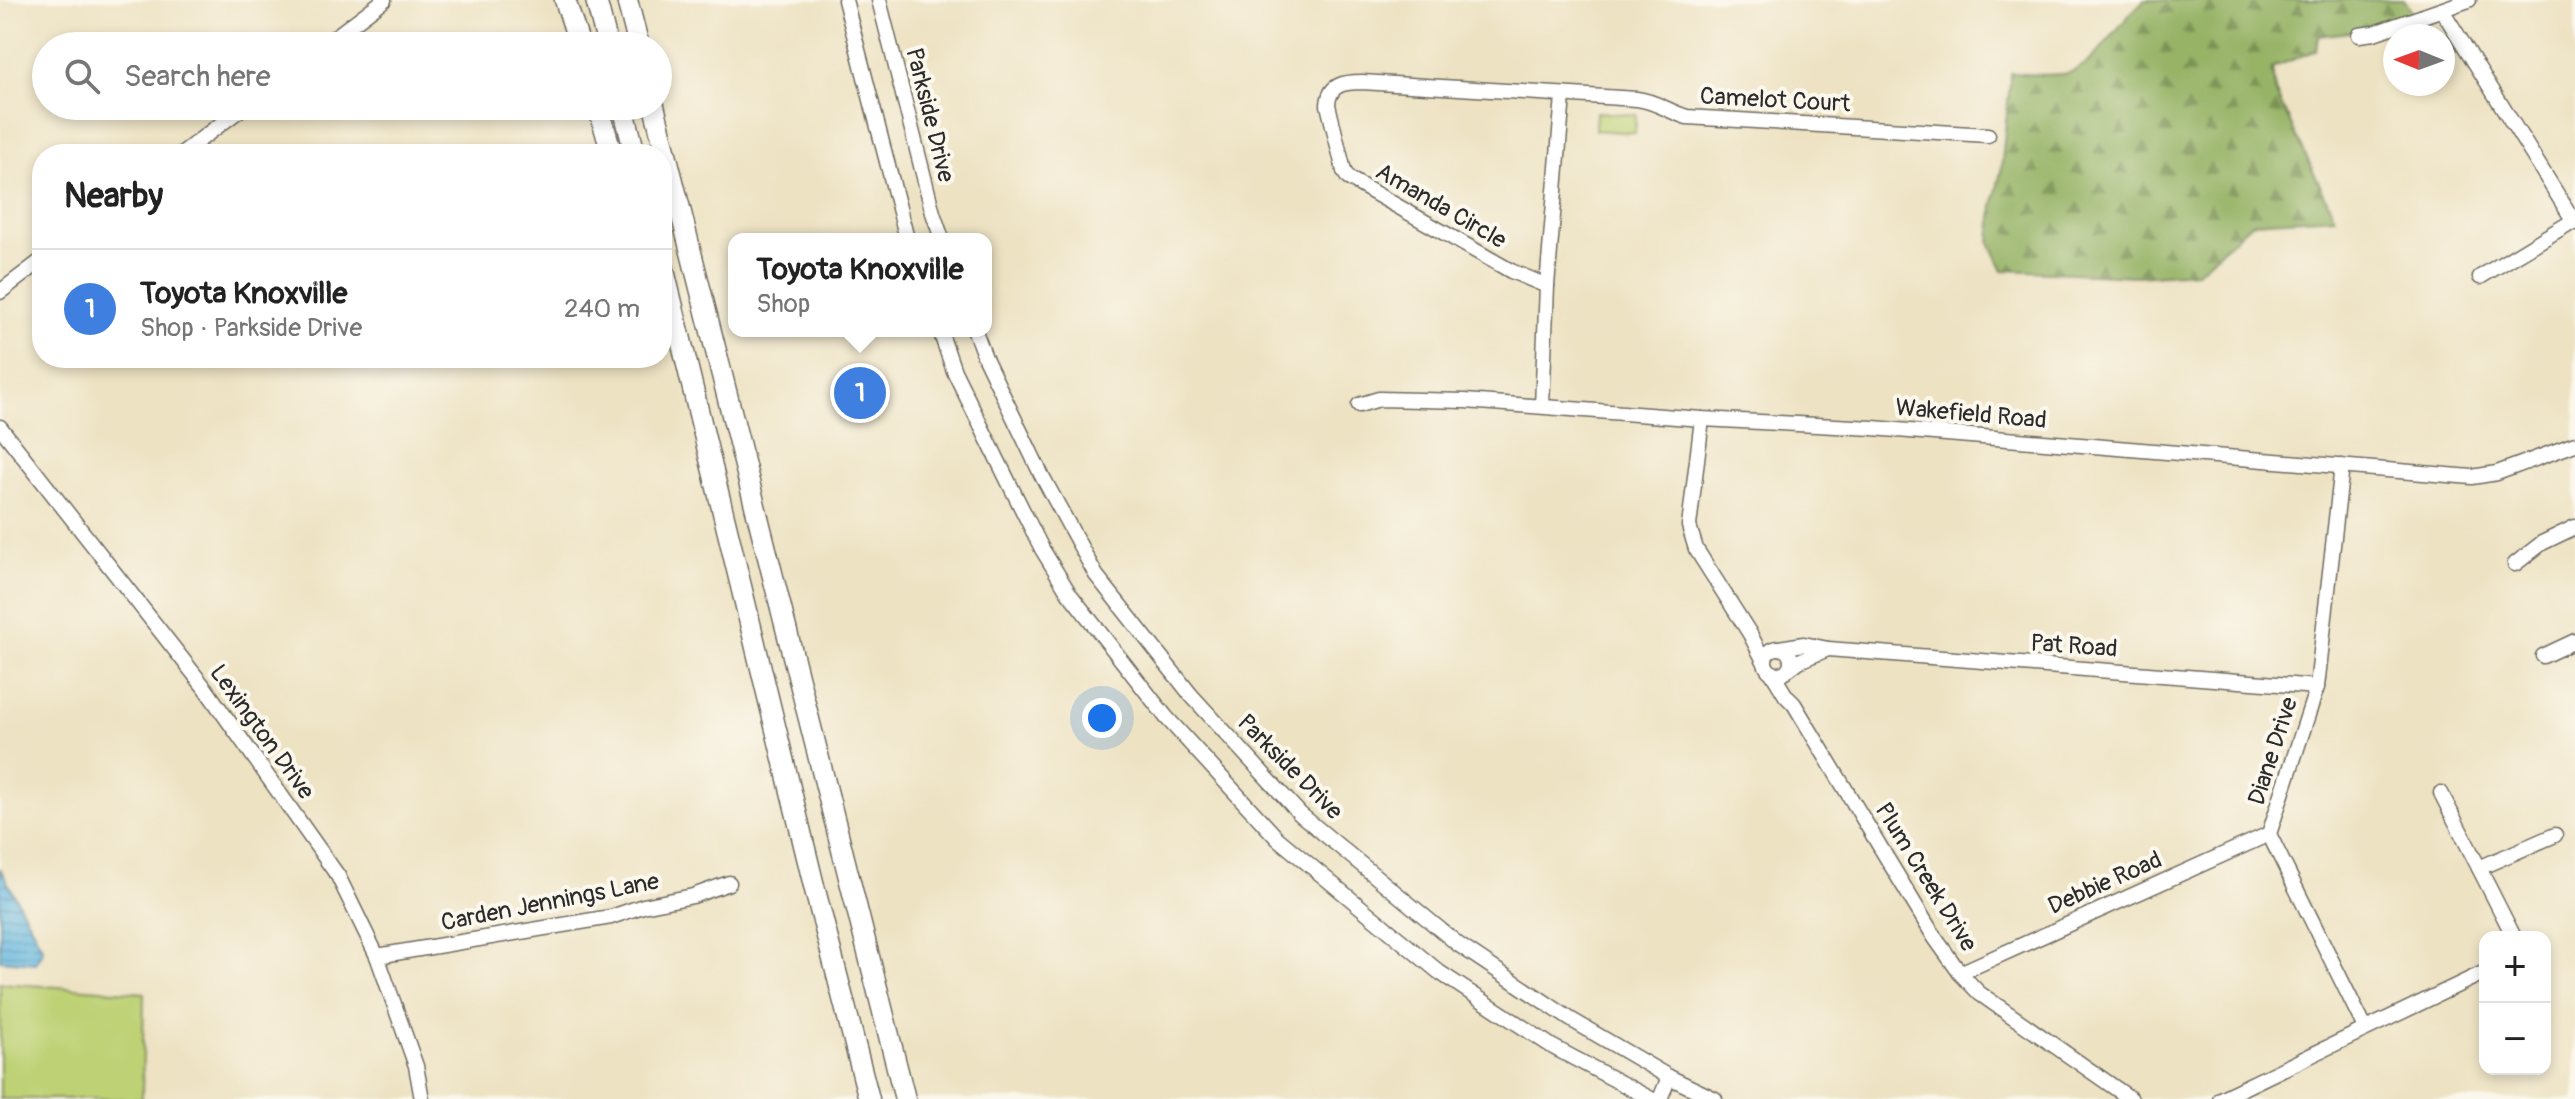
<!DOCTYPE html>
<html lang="en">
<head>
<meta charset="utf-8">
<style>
	body { margin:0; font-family:Pangolin,sans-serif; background:#f6f6f6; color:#222 }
	.controls { position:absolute; right:24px; bottom:24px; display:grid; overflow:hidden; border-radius:16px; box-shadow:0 4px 12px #0003 }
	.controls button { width:72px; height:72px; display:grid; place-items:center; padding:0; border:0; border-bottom:2px solid #e0e0e0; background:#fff; color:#222; font:40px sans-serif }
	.compass { position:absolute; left:2383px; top:24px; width:72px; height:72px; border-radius:50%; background:#fff; box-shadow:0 4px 12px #0003; rotate:271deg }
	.you { position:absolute; left:1102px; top:718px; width:28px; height:28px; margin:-20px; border:6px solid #fff; border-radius:50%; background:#1a73e8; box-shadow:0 0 0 12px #1a73e833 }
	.badge { display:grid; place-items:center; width:52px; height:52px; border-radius:50%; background:#b5179e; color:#fff; font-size:26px; font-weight:700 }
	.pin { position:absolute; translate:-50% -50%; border:4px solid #fff; box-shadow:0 2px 8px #0006 }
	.popup { position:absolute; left:728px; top:233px; width:264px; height:104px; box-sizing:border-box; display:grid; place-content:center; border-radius:16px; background:#fff; filter:drop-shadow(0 2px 6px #0005); font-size:26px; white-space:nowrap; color:#767676 }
	.popup b { font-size:30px; color:#222 }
	.popup::after { content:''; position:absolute; left:50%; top:100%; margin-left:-16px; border:16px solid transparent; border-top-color:#fff }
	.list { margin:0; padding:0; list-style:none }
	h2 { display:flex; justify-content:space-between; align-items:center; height:104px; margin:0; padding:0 32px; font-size:34px }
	h2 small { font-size:26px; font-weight:400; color:#767676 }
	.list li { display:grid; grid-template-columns:52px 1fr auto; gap:24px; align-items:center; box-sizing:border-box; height:120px; padding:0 32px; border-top:2px solid #e0e0e0 }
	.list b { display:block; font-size:30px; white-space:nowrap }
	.list p { margin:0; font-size:26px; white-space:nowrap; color:#767676 }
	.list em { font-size:26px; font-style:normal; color:#767676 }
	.icon { flex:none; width:44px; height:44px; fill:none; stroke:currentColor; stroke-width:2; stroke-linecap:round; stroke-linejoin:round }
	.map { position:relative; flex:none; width:2575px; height:1099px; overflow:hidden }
	.search { position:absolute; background:#fff; box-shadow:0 4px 12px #0003; left:32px; top:32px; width:640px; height:88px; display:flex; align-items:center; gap:20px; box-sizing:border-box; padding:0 28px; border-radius:44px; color:#767676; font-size:30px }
	.panel { position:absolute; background:#fff; box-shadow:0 4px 12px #0003; left:32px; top:144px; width:640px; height:224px; border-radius:32px }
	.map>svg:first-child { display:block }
	.grass { fill:#bed174; stroke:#747e50; stroke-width:2 }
	.forest { fill:url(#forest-firs); stroke:#606f48; stroke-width:2 }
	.water { fill:url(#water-rules); stroke:#467084; stroke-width:2 }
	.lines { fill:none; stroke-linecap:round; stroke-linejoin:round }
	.minor-casing { stroke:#6f6b60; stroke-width:17 }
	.highway-casing { stroke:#6f6b60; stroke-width:23 }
	.minor { stroke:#fff; stroke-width:14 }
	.highway { stroke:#fff; stroke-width:20 }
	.labels { text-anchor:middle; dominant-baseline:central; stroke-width:8; stroke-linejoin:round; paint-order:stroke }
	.street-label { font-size:24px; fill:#2b2b2b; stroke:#fbf7ec }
</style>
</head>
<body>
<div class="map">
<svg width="2575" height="1099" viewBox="0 0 2575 1099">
	<defs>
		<pattern id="forest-firs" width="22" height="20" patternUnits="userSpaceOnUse" patternTransform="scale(2)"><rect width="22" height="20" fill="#96b366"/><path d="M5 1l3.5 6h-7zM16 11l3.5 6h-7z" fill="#7b9254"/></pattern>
		<pattern id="water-rules" width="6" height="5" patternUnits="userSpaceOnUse" patternTransform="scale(2)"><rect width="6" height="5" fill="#62b6de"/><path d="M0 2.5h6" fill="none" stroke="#5194b4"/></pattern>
	</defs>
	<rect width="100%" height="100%" fill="#fbf7ec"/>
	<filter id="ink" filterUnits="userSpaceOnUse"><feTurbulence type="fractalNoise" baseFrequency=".0125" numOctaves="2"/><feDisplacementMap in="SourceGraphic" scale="16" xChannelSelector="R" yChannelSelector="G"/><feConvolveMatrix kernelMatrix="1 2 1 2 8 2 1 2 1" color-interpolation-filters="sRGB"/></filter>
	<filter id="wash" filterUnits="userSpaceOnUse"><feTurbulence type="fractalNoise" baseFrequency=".006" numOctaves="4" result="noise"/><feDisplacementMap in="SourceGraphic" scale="32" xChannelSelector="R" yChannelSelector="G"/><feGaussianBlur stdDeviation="1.8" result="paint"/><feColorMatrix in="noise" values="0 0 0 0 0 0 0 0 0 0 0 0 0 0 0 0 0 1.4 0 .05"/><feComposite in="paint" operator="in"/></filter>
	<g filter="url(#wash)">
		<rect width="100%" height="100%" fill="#ede2c2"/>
		<g class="grass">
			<path d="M1596 112 1636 115 1635 133 1595 130Z"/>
			<path d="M0 983 144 993 142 1099H0Z"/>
		</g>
		<path class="forest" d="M2145 0H2404L2413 13 2365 30 2318 36 2316 50 2272 68 2275 91 2335 217 2253 222 2197 272 2137 276 2003 270 1990 243 1993 206 2001 171 2011 73C2028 74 2046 76 2062 74 2095 71 2119 19 2145 0Z"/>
		<path class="water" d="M0 868 43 949 36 963 0 960Z"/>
	</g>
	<g filter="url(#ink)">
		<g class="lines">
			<g class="minor-casing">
				<g id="minor">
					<path d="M845 0 907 239"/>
					<path d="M879 0 933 213 942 239"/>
					<path d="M2442 10 2575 223"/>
					<path d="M2359 35 2374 33 2469 0"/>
					<path d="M323 46 384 0"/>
					<path d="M181 154 245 106"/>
					<path d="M2480 277 2573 221"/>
					<path d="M1547 286 1511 271 1348 178 1344 171 1328 105C1329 84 1344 82 1362 82L1637 99C1656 101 1669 112 1687 117L1988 135"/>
					<path d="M0 292 42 260"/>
					<path d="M940 331 954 371 1008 481 1042 549 1069 593 1166 717 1277 838 1439 972 1553 1047 1651 1099"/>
					<path d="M975 331 985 358 1041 474 1096 575 1191 695 1300 814 1459 945 1570 1019 1669 1077 1715 1099"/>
					<path d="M1359 405 1379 399 1465 401 1702 419 1873 428 2472 477 2497 473 2575 444"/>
					<path d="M1542 406 1547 286 1563 96"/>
					<path d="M1702 419 1689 526 1696 549 1750 634 1765 663"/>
					<path d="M0 427 205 688 338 876 377 956 416 1066 422 1099"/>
					<path d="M2342 466 2317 687 2269 834 2365 1028"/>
					<path d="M2515 564 2542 543 2575 527"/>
					<circle cx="1778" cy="661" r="13"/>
					<path d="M1779 648 1804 644 1828 649 2317 687"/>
					<path d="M2543 656 2575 641"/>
					<path d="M1790 668 1799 661 1828 649"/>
					<path d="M1772 673 1786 696 1794 704 1935 938 1960 973 1979 993 2131 1099"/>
					<path d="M2441 793 2514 937"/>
					<path d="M2479 868 2555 835"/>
					<path d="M377 956 611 917 643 906 693 896 729 883"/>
					<path d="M1960 973 2269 834"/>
					<path d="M1660 1099 1669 1077"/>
					<path d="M2220 1099 2485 972"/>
				</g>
			</g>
			<g class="highway-casing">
				<g id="highway">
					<path d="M565 0 580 46"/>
					<path d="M596 0 608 46"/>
					<path d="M627 0 639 46"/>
					<path d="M598 106 612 154"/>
					<path d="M623 106 635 154"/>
					<path d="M654 106 905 1099"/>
					<path d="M662 262 815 890 869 1099"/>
				</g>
			</g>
			<use href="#minor" class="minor"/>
			<use href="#highway" class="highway"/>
		</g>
	</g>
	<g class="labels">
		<g class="street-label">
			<text transform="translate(1775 100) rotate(3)">Camelot Court</text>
			<text transform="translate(930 115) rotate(76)">Parkside Drive</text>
			<text transform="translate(1441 206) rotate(30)">Amanda Circle</text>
			<text transform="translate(1971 414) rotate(5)">Wakefield Road</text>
			<text transform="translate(2074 646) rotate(4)">Pat Road</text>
			<text transform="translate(262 732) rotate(54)">Lexington Drive</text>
			<text transform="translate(2273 751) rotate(-72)">Diane Drive</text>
			<text transform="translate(1290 767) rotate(45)">Parkside Drive</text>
			<text transform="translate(1926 877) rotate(58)">Plum Creek Drive</text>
			<text transform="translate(2105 883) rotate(-24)">Debbie Road</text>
			<text transform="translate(550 902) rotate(-11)">Carden Jennings Lane</text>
		</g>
	</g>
</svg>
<div class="controls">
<button>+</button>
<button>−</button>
</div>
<svg class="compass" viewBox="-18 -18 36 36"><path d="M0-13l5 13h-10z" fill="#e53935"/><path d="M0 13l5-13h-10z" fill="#767676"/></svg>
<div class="you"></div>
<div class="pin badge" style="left:860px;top:393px;background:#3f7fe0">1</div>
<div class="popup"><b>Toyota Knoxville</b>Shop</div>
<div class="search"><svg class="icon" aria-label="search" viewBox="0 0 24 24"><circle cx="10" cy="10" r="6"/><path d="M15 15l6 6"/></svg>Search here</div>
<section class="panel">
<h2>Nearby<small></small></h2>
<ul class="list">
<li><span class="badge" style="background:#3f7fe0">1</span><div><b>Toyota Knoxville</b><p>Shop · Parkside Drive</p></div><em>240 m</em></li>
</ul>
</section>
</div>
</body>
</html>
